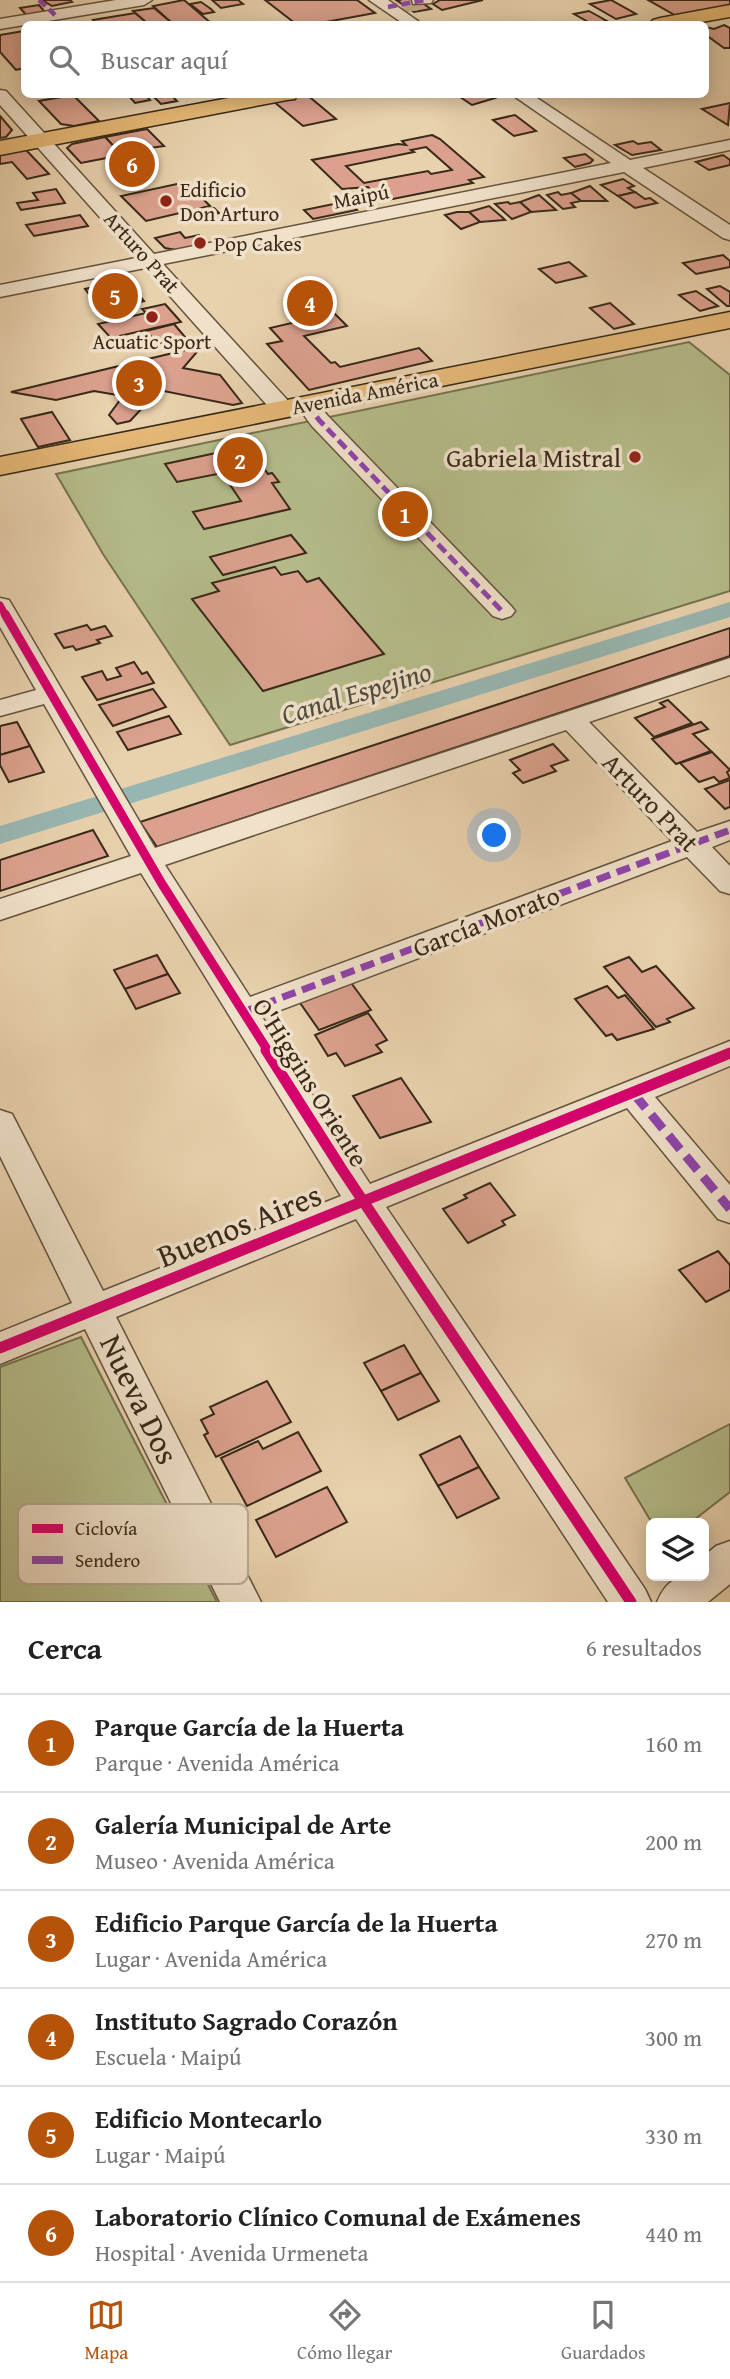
<!DOCTYPE html>
<html lang="es">
<head>
<meta charset="utf-8">
<style>
	body { margin:0; font-family:"Gentium Book Plus",serif; background:#f6f6f6; color:#222 }
	.controls { position:absolute; right:21px; bottom:21px; display:grid; overflow:hidden; border-radius:10px; box-shadow:0 4px 18px #0003 }
	.controls button { width:63px; height:63px; display:grid; place-items:center; padding:0; border:0; border-bottom:2px solid #e0e0e0; background:#fff; color:#222; font:35px sans-serif }
	.you { position:absolute; left:495px; top:836px; width:24px; height:24px; margin:-18px; border:5px solid #fff; border-radius:50%; background:#1a73e8; box-shadow:0 0 0 10px #1a73e833 }
	.badge { display:grid; place-items:center; width:46px; height:46px; border-radius:50%; background:#b45309; color:#fff; font-size:23px; font-weight:700 }
	.pin { position:absolute; translate:-50% -50%; border:4px solid #fff; box-shadow:0 2px 7px #0006 }
	.list { margin:0; padding:0; list-style:none }
	h2 { display:flex; justify-content:space-between; align-items:center; height:91px; margin:0; padding:0 28px; font-size:30px }
	h2 small { font-size:23px; font-weight:400; color:#767676 }
	.list li { display:grid; grid-template-columns:46px 1fr auto; gap:21px; align-items:center; box-sizing:border-box; height:98px; padding:0 28px; border-top:2px solid #e0e0e0 }
	.list b { display:block; font-size:26px; white-space:nowrap }
	.list p { margin:0; font-size:23px; white-space:nowrap; color:#767676 }
	.list em { font-size:23px; font-style:normal; color:#767676 }
	.icon { flex:none; width:38px; height:38px; fill:none; stroke:currentColor; stroke-width:2; stroke-linecap:round; stroke-linejoin:round }
	.map { position:relative; flex:none; width:730px; height:1602px; overflow:hidden }
	.search { position:absolute; background:#fff; box-shadow:0 4px 18px #0003; left:21px; right:21px; top:21px; height:77px; display:flex; align-items:center; gap:18px; box-sizing:border-box; padding:0 24px; border-radius:10px; color:#767676; font-size:26px }
	.sheet { height:679px; background:#fff }
	nav { display:flex; justify-content:space-around; align-items:center; box-sizing:border-box; height:98px; border-top:2px solid #e0e0e0; background:#fff; font-size:19px; color:#767676 }
	nav a { display:grid; justify-items:center; gap:4px }
	nav .on { color:#b45309 }
	.map>svg:first-child { display:block }
	.green { fill:#b5bc8a; stroke:#767252; stroke-width:2 }
	.lines { fill:none; stroke-linecap:round; stroke-linejoin:round }
	.canal { fill:#98b6b1; fill-rule:evenodd }
	.building { fill:#dba18e; stroke:#382919; stroke-width:2; fill-rule:evenodd }
	.minor-tunnel { stroke:#c5af8f; stroke-width:18; stroke-dasharray:18 9; stroke-linecap:butt }
	.minor-casing { stroke:#64533e; stroke-width:3 }
	.major-casing { stroke:#382919; stroke-width:3 }
	.minor { fill:#f0e1ca; fill-rule:evenodd }
	.major { fill:#e4b876; fill-rule:evenodd }
	.quiet-far3 { stroke:#8e44ad; stroke-width:4.5; stroke-dasharray:9 4.5; stroke-linecap:butt }
	.quiet-far2 { stroke:#8e44ad; stroke-width:5; stroke-dasharray:11 5; stroke-linecap:butt }
	.quiet-far1 { stroke:#8e44ad; stroke-width:7; stroke-dasharray:14 7; stroke-linecap:butt }
	.quiet { stroke:#8e44ad; stroke-width:9; stroke-dasharray:18 9; stroke-linecap:butt }
	.cycleway-far2-casing { stroke:#f0e1ca; stroke-width:10 }
	.cycleway-far1-casing { stroke:#f0e1ca; stroke-width:13 }
	.cycleway-casing { stroke:#f0e1ca; stroke-width:16 }
	.cycleway-far2 { stroke:#d6006c; stroke-width:7 }
	.cycleway-far1 { stroke:#d6006c; stroke-width:9 }
	.cycleway { stroke:#d6006c; stroke-width:11 }
	.poi-dot { fill:#8f2418; stroke:#f0e1ca; stroke-width:2.5 }
	.labels { text-anchor:middle; dominant-baseline:central; stroke-width:7; stroke-linejoin:round; paint-order:stroke }
	.far-poi-label { font-size:21px; fill:#382919; stroke:#f0e1ca; text-anchor:start }
	.far-street-label { font-size:21px; fill:#382919; stroke:#f0e1ca }
	.poi-label { font-size:26px; fill:#382919; stroke:#f0e1ca; text-anchor:end }
	.street-label { font-size:26px; fill:#382919; stroke:#f0e1ca }
	.water-label { font-size:28px; font-style:italic; fill:#504c3f; stroke:#f0e1ca }
	.near-street-label { font-size:32px; fill:#382919; stroke:#f0e1ca }
	.key { fill:#f0e1ca; stroke:#b9aa95; stroke-width:2 }
	.key-label { font-size:19px; fill:#382919 }
</style>
</head>
<body>
<div class="map">
<svg width="730" height="1602" viewBox="0 0 730 1602">
	<rect width="100%" height="100%" fill="#e8d1ad"/>
	<filter id="stains"><feTurbulence type="fractalNoise" baseFrequency=".00286" numOctaves="4"/><feColorMatrix values="0 0 0 0 .2 0 0 0 0 .09 0 0 0 0 .02 0 0 0 .5 -.17"/></filter>
	<radialGradient id="worn" r=".72"><stop offset=".6" stop-color="#630" stop-opacity="0"/><stop offset="1" stop-color="#630" stop-opacity=".3"/></radialGradient>
	<g class="green">
		<path d="M689 342 730 375V591L230 745 103 554 56 474Z"/>
		<path d="M81 1337 217 1602H0V1367Z"/>
		<path d="M730 1424V1492L690 1523H652L625 1478Z"/>
	</g>
	<g class="lines">
		<path class="canal" d="M730 602V617L0 844V826Z"/>
	</g>
	<g class="building">
		<path d="M42 0H70L72 2 52 6Z"/>
		<path d="M184 0 212 24H173L153 6Z"/>
		<path d="M212 0H238L243 4 221 8Z"/>
		<path d="M265 0H357L375 13 315 24H296Z"/>
		<path d="M396 0H418L431 9 414 12Z"/>
		<path d="M483 0 442 10 433 4 440 0Z"/>
		<path d="M611 0 636 14 616 19 590 4Z"/>
		<path d="M648 0H730V9L680 18Z"/>
		<path d="M201 2 211 9 214 12 203 14 190 4Z"/>
		<path d="M39 5 44 11 43 14 29 18 20 8Z"/>
		<path d="M154 8 173 24H148L133 11Z"/>
		<path d="M589 11 607 21 592 24 574 14Z"/>
		<path d="M135 13 148 24H97L93 20Z"/>
		<path d="M724 25 730 28V48H724L706 35V27L714 29Z"/>
		<path d="M24 31V68L16 70 0 52V35Z"/>
		<path d="M127 94H145L150 100 135 103Z"/>
		<path d="M151 94H170L177 101 161 104Z"/>
		<path d="M306 94 336 119 303 126 273 101Z"/>
		<path d="M471 94H490L495 98 472 105 460 97Z"/>
		<path d="M73 95 99 121 74 126 61 124 39 101Z"/>
		<path d="M730 103 728 125 702 109Z"/>
		<path d="M515 115 536 131 514 136 493 120Z"/>
		<path d="M0 116 12 130 6 137 0 138Z"/>
		<path d="M147 129 164 146 150 148 146 143 116 149 105 137Z"/>
		<path d="M432 135 440 139 484 177 469 180 473 183 383 201 368 187 342 189 312 160 398 144 406 145 402 141ZM426 147 452 170 431 174 428 171 364 183 346 166 414 152 411 150Z"/>
		<path d="M105 137 122 155 81 163 67 148 72 144Z"/>
		<path d="M633 141 638 144 651 142 661 150 632 155 615 145Z"/>
		<path d="M25 149 49 174 27 179 12 162 0 164V153Z"/>
		<path d="M585 154 593 160 590 163 575 167 564 158Z"/>
		<path d="M723 155 730 160V165L709 170 696 162Z"/>
		<path d="M144 156 154 166 121 173 111 162Z"/>
		<path d="M623 179 634 186 628 188 635 192 618 196 601 185Z"/>
		<path d="M186 182 210 206 146 221 121 196Z"/>
		<path d="M590 186 607 201H581L571 193Z"/>
		<path d="M56 189 65 203 21 210 17 203 38 200 33 193Z"/>
		<path d="M558 192 561 195 571 193 581 201 571 203 575 207 563 209 547 195Z"/>
		<path d="M635 192 645 199 650 198 657 203 635 208 618 196Z"/>
		<path d="M539 195 556 210 531 212 520 202Z"/>
		<path d="M348 201 357 210 313 219 304 210Z"/>
		<path d="M508 202 510 204 520 202 531 212 512 219 495 204Z"/>
		<path d="M489 206 502 217 505 220 480 222 469 212Z"/>
		<path d="M214 208 219 213 197 217 192 212Z"/>
		<path d="M457 212H469L480 222 461 229 445 215Z"/>
		<path d="M80 215 88 226 34 236 26 225Z"/>
		<path d="M180 232 185 238 199 235 206 244 176 250 165 248 155 238Z"/>
		<path d="M723 255 730 261V267L696 274 683 263Z"/>
		<path d="M569 262 586 276 556 283 539 269Z"/>
		<path d="M127 280 144 301 101 310 85 289Z"/>
		<path d="M720 286 730 292V306H727L707 289Z"/>
		<path d="M696 291 718 306 700 311 679 295Z"/>
		<path d="M610 303 634 324 614 329 590 308Z"/>
		<path d="M165 304 181 322 111 338 98 324 146 313 142 309Z"/>
		<path d="M334 313 347 326 304 336 331 363 335 362 340 367 419 348 432 361 309 390 267 344 282 341 270 328Z"/>
		<path d="M174 324 185 337 158 344 146 331Z"/>
		<path d="M202 346 183 368 220 375 242 403 233 405 159 390 130 421 117 424 109 415 123 396 94 391 56 400 11 392Z"/>
		<path d="M52 412 70 440 38 447 21 419Z"/>
		<path d="M248 446 268 474 272 473 279 482 272 483 290 509 204 529 193 512 241 501 222 473 177 482 165 464Z"/>
		<path d="M291 535 306 553 223 575 210 557Z"/>
		<path d="M275 567 281 575 298 571 307 582 319 578 384 654 263 691 192 599 219 591 212 583Z"/>
		<path d="M87 625 91 630 105 626 112 636 97 640 100 643 76 650 73 646 64 648 55 634Z"/>
		<path d="M730 628V656L157 847 140 822Z"/>
		<path d="M134 662 142 674 147 672 154 683 97 700 82 677 102 671 107 680 121 676 116 668Z"/>
		<path d="M153 689 166 707 113 726 99 705Z"/>
		<path d="M668 700 692 723 654 737 635 718 665 707 660 703Z"/>
		<path d="M169 716 181 734 128 750 117 732Z"/>
		<path d="M17 722 30 746 0 755V726Z"/>
		<path d="M701 722 708 729 693 734 711 751 676 764 652 739Z"/>
		<path d="M553 744 568 760 551 766 556 771 523 783 513 773 520 770 510 760Z"/>
		<path d="M30 746 44 772 9 782 0 765V755Z"/>
		<path d="M712 752 730 770 727 772 730 778 719 782 714 777 699 782 680 763Z"/>
		<path d="M730 780V807L725 809 705 789Z"/>
		<path d="M93 830 108 856 0 891V860Z"/>
		<path d="M157 955 168 974 125 989 114 970Z"/>
		<path d="M629 957 642 972 656 966 694 1008 667 1019 670 1022 656 1027 604 967Z"/>
		<path d="M168 974 180 993 136 1009 125 989Z"/>
		<path d="M349 980 371 1010 319 1030 298 1000Z"/>
		<path d="M607 986 618 998 625 995 654 1029 617 1040 612 1034 606 1036 575 999Z"/>
		<path d="M368 1013 387 1040 376 1045 382 1052 345 1066 336 1053 328 1056 315 1035Z"/>
		<path d="M401 1078 431 1122 380 1138 353 1096Z"/>
		<path d="M490 1183 515 1215 502 1221 505 1225 468 1243 443 1209 467 1198 464 1195Z"/>
		<path d="M718 1251 730 1265V1290L706 1302 679 1270Z"/>
		<path d="M404 1345 421 1373 381 1391 364 1363Z"/>
		<path d="M421 1373 439 1401 398 1420 381 1391Z"/>
		<path d="M267 1381 291 1422 216 1457 204 1435 208 1433 201 1420 214 1414 210 1407Z"/>
		<path d="M298 1432 321 1471 247 1506 221 1458 258 1441 263 1449Z"/>
		<path d="M460 1436 479 1467 438 1486 420 1455Z"/>
		<path d="M479 1467 499 1498 457 1518 438 1486Z"/>
		<path d="M327 1487 347 1522 276 1557 256 1520Z"/>
	</g>
	<g class="lines">
		<path class="minor-tunnel" d="M402 4 419 1"/>
		<g class="minor-casing">
			<g id="minor">
				<path d="M116 0H152L144 5 0 29V19Z"/>
				<path d="M369 0H388L422 24H404Z"/>
				<path d="M412 0H433L431 3 413 4Z"/>
				<path d="M0 90 6 91 154 254 611 163 511 94H531L630 160 730 140V150L643 168 730 225V240L723 238 624 172 163 264 291 404 294 409 291 414H275L145 268 0 297V285L136 258 0 105Z"/>
				<path d="M307 397 315 399 327 415 511 606 515 611 511 616 502 619 493 616 311 425 296 404 299 399Z"/>
				<path d="M0 598 9 600 12 605 155 848 730 658V675L589 722 697 832 730 821V840L712 847 730 866V894L720 891 687 857 262 1017 370 1184 730 1041V1066L655 1097 730 1185V1223L718 1219 627 1108 386 1207 645 1589 651 1602H608L356 1219 116 1317 261 1602H220L85 1329 0 1364V1332L72 1303 0 1156V1110L12 1114 103 1291 341 1196 141 873 0 920V899L131 856 44 704 0 716V700L36 690 0 627ZM566 730 672 841 250 997 165 865Z"/>
				<path d="M730 1541V1584L708 1602H657C668 1577 678 1576 704 1576V1556L716 1546Z"/>
			</g>
		</g>
		<g class="major-casing">
			<g id="major">
				<path d="M730 5V17L690 24H650L653 20 660 18Z"/>
				<path d="M250 94H297L295 99 287 100 0 155V141Z"/>
				<path d="M730 312V328L0 475V457Z"/>
			</g>
		</g>
		<use href="#minor" class="minor"/>
		<use href="#major" class="major"/>
		<g class="quiet-far3">
			<path d="M39 0 55 15"/>
			<path d="M388 7 425 0"/>
		</g>
		<path class="quiet-far2" d="M307 404 319 420 502 611"/>
		<path class="quiet-far1" d="M243 1012 730 830"/>
		<path class="quiet" d="M634 1094 730 1209"/>
		<g class="cycleway-far2-casing">
			<path id="cycleway-far2" d="M0 605 6 616"/>
		</g>
		<g class="cycleway-far1-casing">
			<path id="cycleway-far1" d="M5 614 162 884 268 1051"/>
		</g>
		<g class="cycleway-casing">
			<g id="cycleway">
				<path d="M266 1050 341 1168 631 1602"/>
				<path d="M0 1348 730 1053"/>
			</g>
		</g>
		<use href="#cycleway-far2" class="cycleway-far2"/>
		<use href="#cycleway-far1" class="cycleway-far1"/>
		<use href="#cycleway" class="cycleway"/>
	</g>
	<g class="poi-dot">
		<circle cx="166" cy="201" r="7"/>
		<circle cx="200" cy="243" r="7"/>
		<circle cx="152" cy="317" r="7"/>
		<circle cx="635" cy="457" r="7"/>
	</g>
	<g class="labels">
		<g class="far-poi-label">
			<text x="180" y="189">Edificio<tspan x="180" dy="24">Don Arturo</tspan></text>
			<text x="214" y="243">Pop Cakes</text>
			<text x="152" y="341" text-anchor="middle">Acuatic Sport</text>
		</g>
		<g class="far-street-label">
			<text transform="translate(361 196) rotate(-11)">Maipú</text>
			<text transform="translate(142 252) rotate(48)">Arturo Prat</text>
			<text transform="translate(365 393) rotate(-11)">Avenida América</text>
		</g>
		<g class="poi-label">
			<text x="621" y="457">Gabriela Mistral</text>
		</g>
		<g class="street-label">
			<text transform="translate(651 802) rotate(46)">Arturo Prat</text>
			<text transform="translate(486 921) rotate(-21)">García Morato</text>
			<text transform="translate(311 1082) rotate(58)">O'Higgins Oriente</text>
		</g>
		<g class="water-label">
			<text transform="translate(356 692) rotate(-17)">Canal Espejino</text>
		</g>
		<g class="near-street-label">
			<text transform="translate(239 1225) rotate(-22)">Buenos Aires</text>
			<text transform="translate(140 1399) rotate(64)">Nueva Dos</text>
		</g>
	</g>
	<rect x="18" y="1504" width="230" height="80" rx="10" class="key"/>
	<rect x="32" y="1524" width="31" height="9" fill="#d6006c"/>
	<rect x="32" y="1556" width="31" height="8" fill="#8e44ad"/>
	<g class="key-label">
		<text x="75" y="1535">Ciclovía</text>
		<text x="75" y="1567">Sendero</text>
	</g>
	<rect width="100%" height="100%" filter="url(#stains)"/>
	<rect width="100%" height="100%" fill="url(#worn)"/>
</svg>
<div class="controls">
<button><svg class="icon" aria-label="layers" viewBox="0 0 24 24"><path d="M12 4l9 5-9 5-9-5zM3 14l9 5 9-5"/></svg></button>
</div>
<div class="you"></div>
<div class="pin badge" style="left:405px;top:514px">1</div>
<div class="pin badge" style="left:240px;top:460px">2</div>
<div class="pin badge" style="left:139px;top:383px">3</div>
<div class="pin badge" style="left:310px;top:303px">4</div>
<div class="pin badge" style="left:115px;top:296px">5</div>
<div class="pin badge" style="left:132px;top:164px">6</div>
<div class="search"><svg class="icon" aria-label="search" viewBox="0 0 24 24"><circle cx="10" cy="10" r="6"/><path d="M15 15l6 6"/></svg>Buscar aquí</div>
</div>
<section class="sheet">
<h2>Cerca<small>6 resultados</small></h2>
<ul class="list">
<li><span class="badge">1</span><div><b>Parque García de la Huerta</b><p>Parque · Avenida América</p></div><em>160 m</em></li>
<li><span class="badge">2</span><div><b>Galería Municipal de Arte</b><p>Museo · Avenida América</p></div><em>200 m</em></li>
<li><span class="badge">3</span><div><b>Edificio Parque García de la Huerta</b><p>Lugar · Avenida América</p></div><em>270 m</em></li>
<li><span class="badge">4</span><div><b>Instituto Sagrado Corazón</b><p>Escuela · Maipú</p></div><em>300 m</em></li>
<li><span class="badge">5</span><div><b>Edificio Montecarlo</b><p>Lugar · Maipú</p></div><em>330 m</em></li>
<li><span class="badge">6</span><div><b>Laboratorio Clínico Comunal de Exámenes</b><p>Hospital · Avenida Urmeneta</p></div><em>440 m</em></li>
</ul>
</section>
<nav>
<a class="on"><svg class="icon" aria-label="map" viewBox="0 0 24 24"><path d="M3 6l6-2 6 2 6-2v14l-6 2-6-2-6 2zM9 4v14M15 6v14"/></svg>Mapa</a>
<a><svg class="icon" aria-label="directions" viewBox="0 0 24 24"><path d="M12 3l9 9-9 9-9-9zM9 14v-3h6M13 9l2 2-2 2"/></svg>Cómo llegar</a>
<a><svg class="icon" aria-label="saved" viewBox="0 0 24 24"><path d="M7 4h10v16l-5-4-5 4z"/></svg>Guardados</a>
</nav>
</body>
</html>
